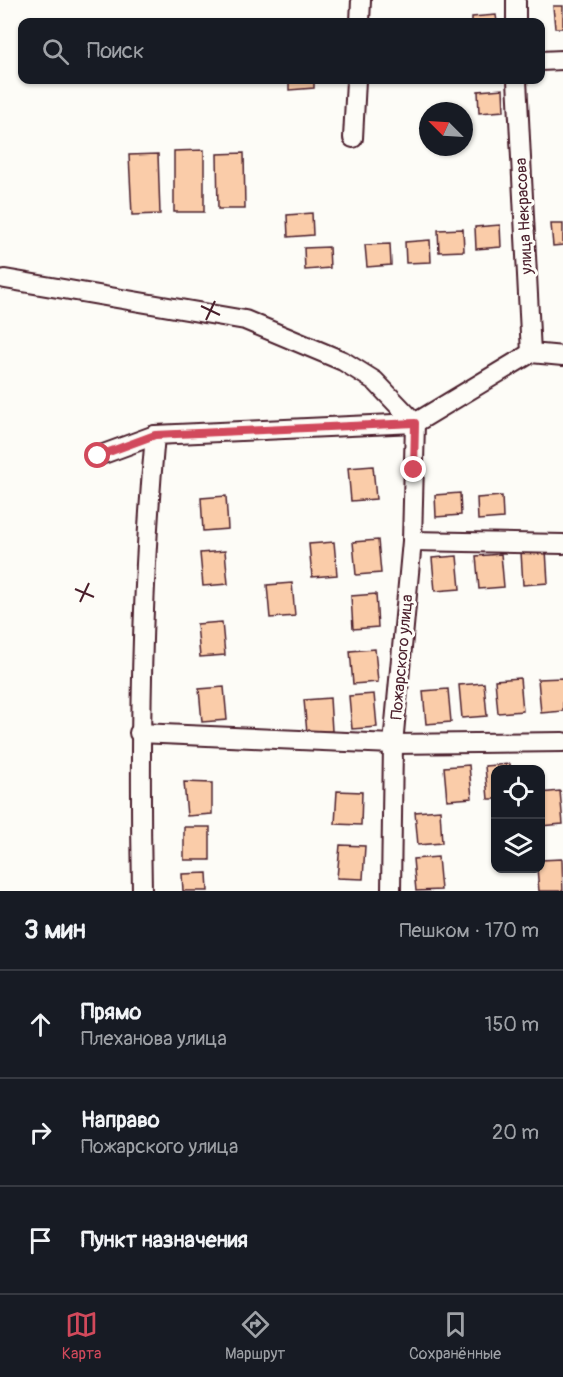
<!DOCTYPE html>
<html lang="ru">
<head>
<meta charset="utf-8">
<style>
	body { margin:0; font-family:Pangolin,sans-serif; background:#242831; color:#f1f3f6 }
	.controls { position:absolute; right:18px; bottom:18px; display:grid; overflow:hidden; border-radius:12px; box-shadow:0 2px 4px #0004 }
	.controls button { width:54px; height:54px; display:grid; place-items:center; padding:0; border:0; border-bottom:2px solid #363941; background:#171b24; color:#f1f3f6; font:30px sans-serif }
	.compass { position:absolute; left:419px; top:102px; width:54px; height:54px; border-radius:50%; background:#171b24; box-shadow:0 2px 4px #0004; rotate:294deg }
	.stop { position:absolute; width:18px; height:18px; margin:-14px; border:4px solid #d1495b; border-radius:50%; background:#fff }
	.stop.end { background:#d1495b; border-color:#fff; box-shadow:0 2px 6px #0008 }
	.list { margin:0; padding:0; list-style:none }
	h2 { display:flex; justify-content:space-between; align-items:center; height:78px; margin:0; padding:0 24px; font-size:26px }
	h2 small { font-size:20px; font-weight:400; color:#9ea1a6 }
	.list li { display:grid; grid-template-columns:39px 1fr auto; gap:18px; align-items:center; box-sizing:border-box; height:108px; padding:0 24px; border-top:2px solid #363941 }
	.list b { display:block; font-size:22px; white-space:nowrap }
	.list p { margin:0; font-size:20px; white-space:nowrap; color:#9ea1a6 }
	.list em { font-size:20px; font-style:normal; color:#9ea1a6 }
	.icon { flex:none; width:33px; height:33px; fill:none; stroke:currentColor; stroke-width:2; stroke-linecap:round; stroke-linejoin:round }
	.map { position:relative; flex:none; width:563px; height:891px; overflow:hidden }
	.search { position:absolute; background:#171b24; box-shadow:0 2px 4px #0004; left:18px; right:18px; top:18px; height:66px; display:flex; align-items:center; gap:15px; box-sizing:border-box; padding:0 21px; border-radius:12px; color:#9ea1a6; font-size:22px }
	.sheet { height:402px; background:#171b24 }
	nav { display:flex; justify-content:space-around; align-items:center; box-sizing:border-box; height:84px; border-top:2px solid #363941; background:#171b24; font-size:16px; color:#9ea1a6 }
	nav a { display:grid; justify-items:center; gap:3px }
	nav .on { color:#d1495b }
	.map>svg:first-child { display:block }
	.building { fill:#facca9; stroke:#4a1f2b; stroke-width:1.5 }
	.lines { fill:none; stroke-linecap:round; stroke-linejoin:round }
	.minor-casing { stroke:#4a1f2b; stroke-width:22 }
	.minor { stroke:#fdfcf7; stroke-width:18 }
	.route { stroke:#d1495b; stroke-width:8 }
	.ticks { fill:none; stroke:#4a1f2b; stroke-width:2 }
	.labels { text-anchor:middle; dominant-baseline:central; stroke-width:6; stroke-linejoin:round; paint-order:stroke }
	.street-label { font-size:16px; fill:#4a1f2b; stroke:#fdfcf7 }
</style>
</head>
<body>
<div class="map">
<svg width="563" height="891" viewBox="0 0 563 891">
	<rect width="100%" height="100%" fill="#fdfcf7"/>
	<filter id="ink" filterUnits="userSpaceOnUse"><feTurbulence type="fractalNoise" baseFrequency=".0167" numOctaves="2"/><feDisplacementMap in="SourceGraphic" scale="12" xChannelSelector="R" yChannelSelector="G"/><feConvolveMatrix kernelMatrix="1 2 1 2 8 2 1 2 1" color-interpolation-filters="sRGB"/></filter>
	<g filter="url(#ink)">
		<g class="building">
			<path d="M553 6H563V28H555Z"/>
			<path d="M496 15 497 22H472V17Z"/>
			<path d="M289 80H314V88L289 90Z"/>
			<path d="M503 89 504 111 479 113 478 91Z"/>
			<path d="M204 150V212H174V151Z"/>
			<path d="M244 153 245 209H218L217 154Z"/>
			<path d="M158 154 160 214 132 215 129 155Z"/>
			<path d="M312 213 313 235 288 237 287 215Z"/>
			<path d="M551 224H563V245L553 246Z"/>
			<path d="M500 225 501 247 476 249 475 227Z"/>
			<path d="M463 229 464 251 439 252 438 230Z"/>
			<path d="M430 240 431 262 406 263 405 242Z"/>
			<path d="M390 244 391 265 367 267 365 245Z"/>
			<path d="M329 247 330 268 305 270 304 248Z"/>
			<path d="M373 466 376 499 351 501 348 468Z"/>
			<path d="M460 493 461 515 436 517 435 495Z"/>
			<path d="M226 496 228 529 203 531 201 498Z"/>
			<path d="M502 496 503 518 478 520 477 498Z"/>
			<path d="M378 540 381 573 356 575 353 542Z"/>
			<path d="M334 542 337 575 312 577 309 544Z"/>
			<path d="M546 550 548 583 523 585 521 552Z"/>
			<path d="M225 551 228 584 203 586 200 553Z"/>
			<path d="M501 554 504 587 479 589 476 556Z"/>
			<path d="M457 556 460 589 435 591 432 558Z"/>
			<path d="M292 583 295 616 270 618 267 585Z"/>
			<path d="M376 594 378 627 353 629 351 596Z"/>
			<path d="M222 622 225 655 200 657 197 624Z"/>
			<path d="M375 649 378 682 353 684 350 651Z"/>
			<path d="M520 678 523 711 498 713 495 680Z"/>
			<path d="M563 678V711L541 713 538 679Z"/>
			<path d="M484 683 487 716 462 718 459 685Z"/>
			<path d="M224 687 227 720 202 722 199 689Z"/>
			<path d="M448 689 451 722 426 724 423 691Z"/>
			<path d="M374 694 377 727 352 729 349 696Z"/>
			<path d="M330 698 332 731 307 733 304 700Z"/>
			<path d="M510 764 511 770H496V799H488L485 766Z"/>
			<path d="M469 765 472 798 447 800 444 767Z"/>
			<path d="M184 782 212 783V814L187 816Z"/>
			<path d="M337 791 362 792 361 825 335 824Z"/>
			<path d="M560 791 563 824 540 826V793Z"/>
			<path d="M440 810 442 843 418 845 415 812Z"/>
			<rect x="184" y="827" width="26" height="33"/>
			<path d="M340 845 365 846 363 879 337 878Z"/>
			<path d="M438 857 441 890 416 891 413 859Z"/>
			<path d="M562 859 563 891H539L537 868H540V860Z"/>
			<path d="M207 873 208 891H183L182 874Z"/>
		</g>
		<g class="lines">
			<g class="minor-casing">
				<g id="minor">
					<path d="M360 22 361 0"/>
					<path d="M516 22V0"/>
					<path d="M540 61 563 60"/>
					<path d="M517 80 531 353"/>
					<path d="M353 138 356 80"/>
					<path d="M5 279 245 320 343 361 375 381 415 423 412 541 393 744 391 891"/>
					<path d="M98 456 155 435 415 423 531 353 563 356"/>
					<path d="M412 541 563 544"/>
					<path d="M139 733 393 744 563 742"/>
					<path d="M142 891C139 737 141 588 155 435"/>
				</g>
			</g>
			<use href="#minor" class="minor"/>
		</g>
	</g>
	<g class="lines" filter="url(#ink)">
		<path class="route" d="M98 456 155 435 415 423 414 470"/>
	</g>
	<path class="ticks" d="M201 306 220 315M206 320 215 301M75 589 94 597M80 602 89 583"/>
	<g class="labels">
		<g class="street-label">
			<text transform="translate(524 216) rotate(-93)">улица Некрасова</text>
			<text transform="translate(402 657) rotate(-85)">Пожарского улица</text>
		</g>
	</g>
</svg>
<div class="controls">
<button><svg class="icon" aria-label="locate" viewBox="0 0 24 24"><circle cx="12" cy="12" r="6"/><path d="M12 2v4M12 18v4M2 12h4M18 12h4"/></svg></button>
<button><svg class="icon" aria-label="layers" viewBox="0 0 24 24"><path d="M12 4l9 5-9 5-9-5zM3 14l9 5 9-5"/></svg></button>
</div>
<svg class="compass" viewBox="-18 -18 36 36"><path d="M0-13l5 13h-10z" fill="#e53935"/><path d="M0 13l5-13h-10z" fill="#9ea1a6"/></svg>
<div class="stop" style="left:98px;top:456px"></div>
<div class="stop end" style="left:414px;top:470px"></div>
<div class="search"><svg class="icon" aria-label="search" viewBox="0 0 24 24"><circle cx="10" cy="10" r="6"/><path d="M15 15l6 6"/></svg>Поиск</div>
</div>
<section class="sheet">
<h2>3 мин<small>Пешком · 170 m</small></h2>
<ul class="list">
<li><svg class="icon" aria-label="ahead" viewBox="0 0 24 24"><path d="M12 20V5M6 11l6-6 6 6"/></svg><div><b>Прямо</b><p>Плеханова улица</p></div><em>150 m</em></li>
<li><svg class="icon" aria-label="right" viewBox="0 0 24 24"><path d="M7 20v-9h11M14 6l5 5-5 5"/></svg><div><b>Направо</b><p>Пожарского улица</p></div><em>20 m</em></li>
<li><svg class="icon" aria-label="arrive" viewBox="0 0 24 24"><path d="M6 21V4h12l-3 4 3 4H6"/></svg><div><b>Пункт назначения</b></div></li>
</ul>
</section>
<nav>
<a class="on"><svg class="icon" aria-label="map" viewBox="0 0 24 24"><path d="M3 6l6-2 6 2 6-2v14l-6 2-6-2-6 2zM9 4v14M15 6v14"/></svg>Карта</a>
<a><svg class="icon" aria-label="directions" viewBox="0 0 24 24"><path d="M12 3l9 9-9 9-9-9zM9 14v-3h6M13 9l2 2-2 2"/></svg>Маршрут</a>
<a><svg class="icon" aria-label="saved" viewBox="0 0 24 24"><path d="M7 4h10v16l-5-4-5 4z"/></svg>Сохранённые</a>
</nav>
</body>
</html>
